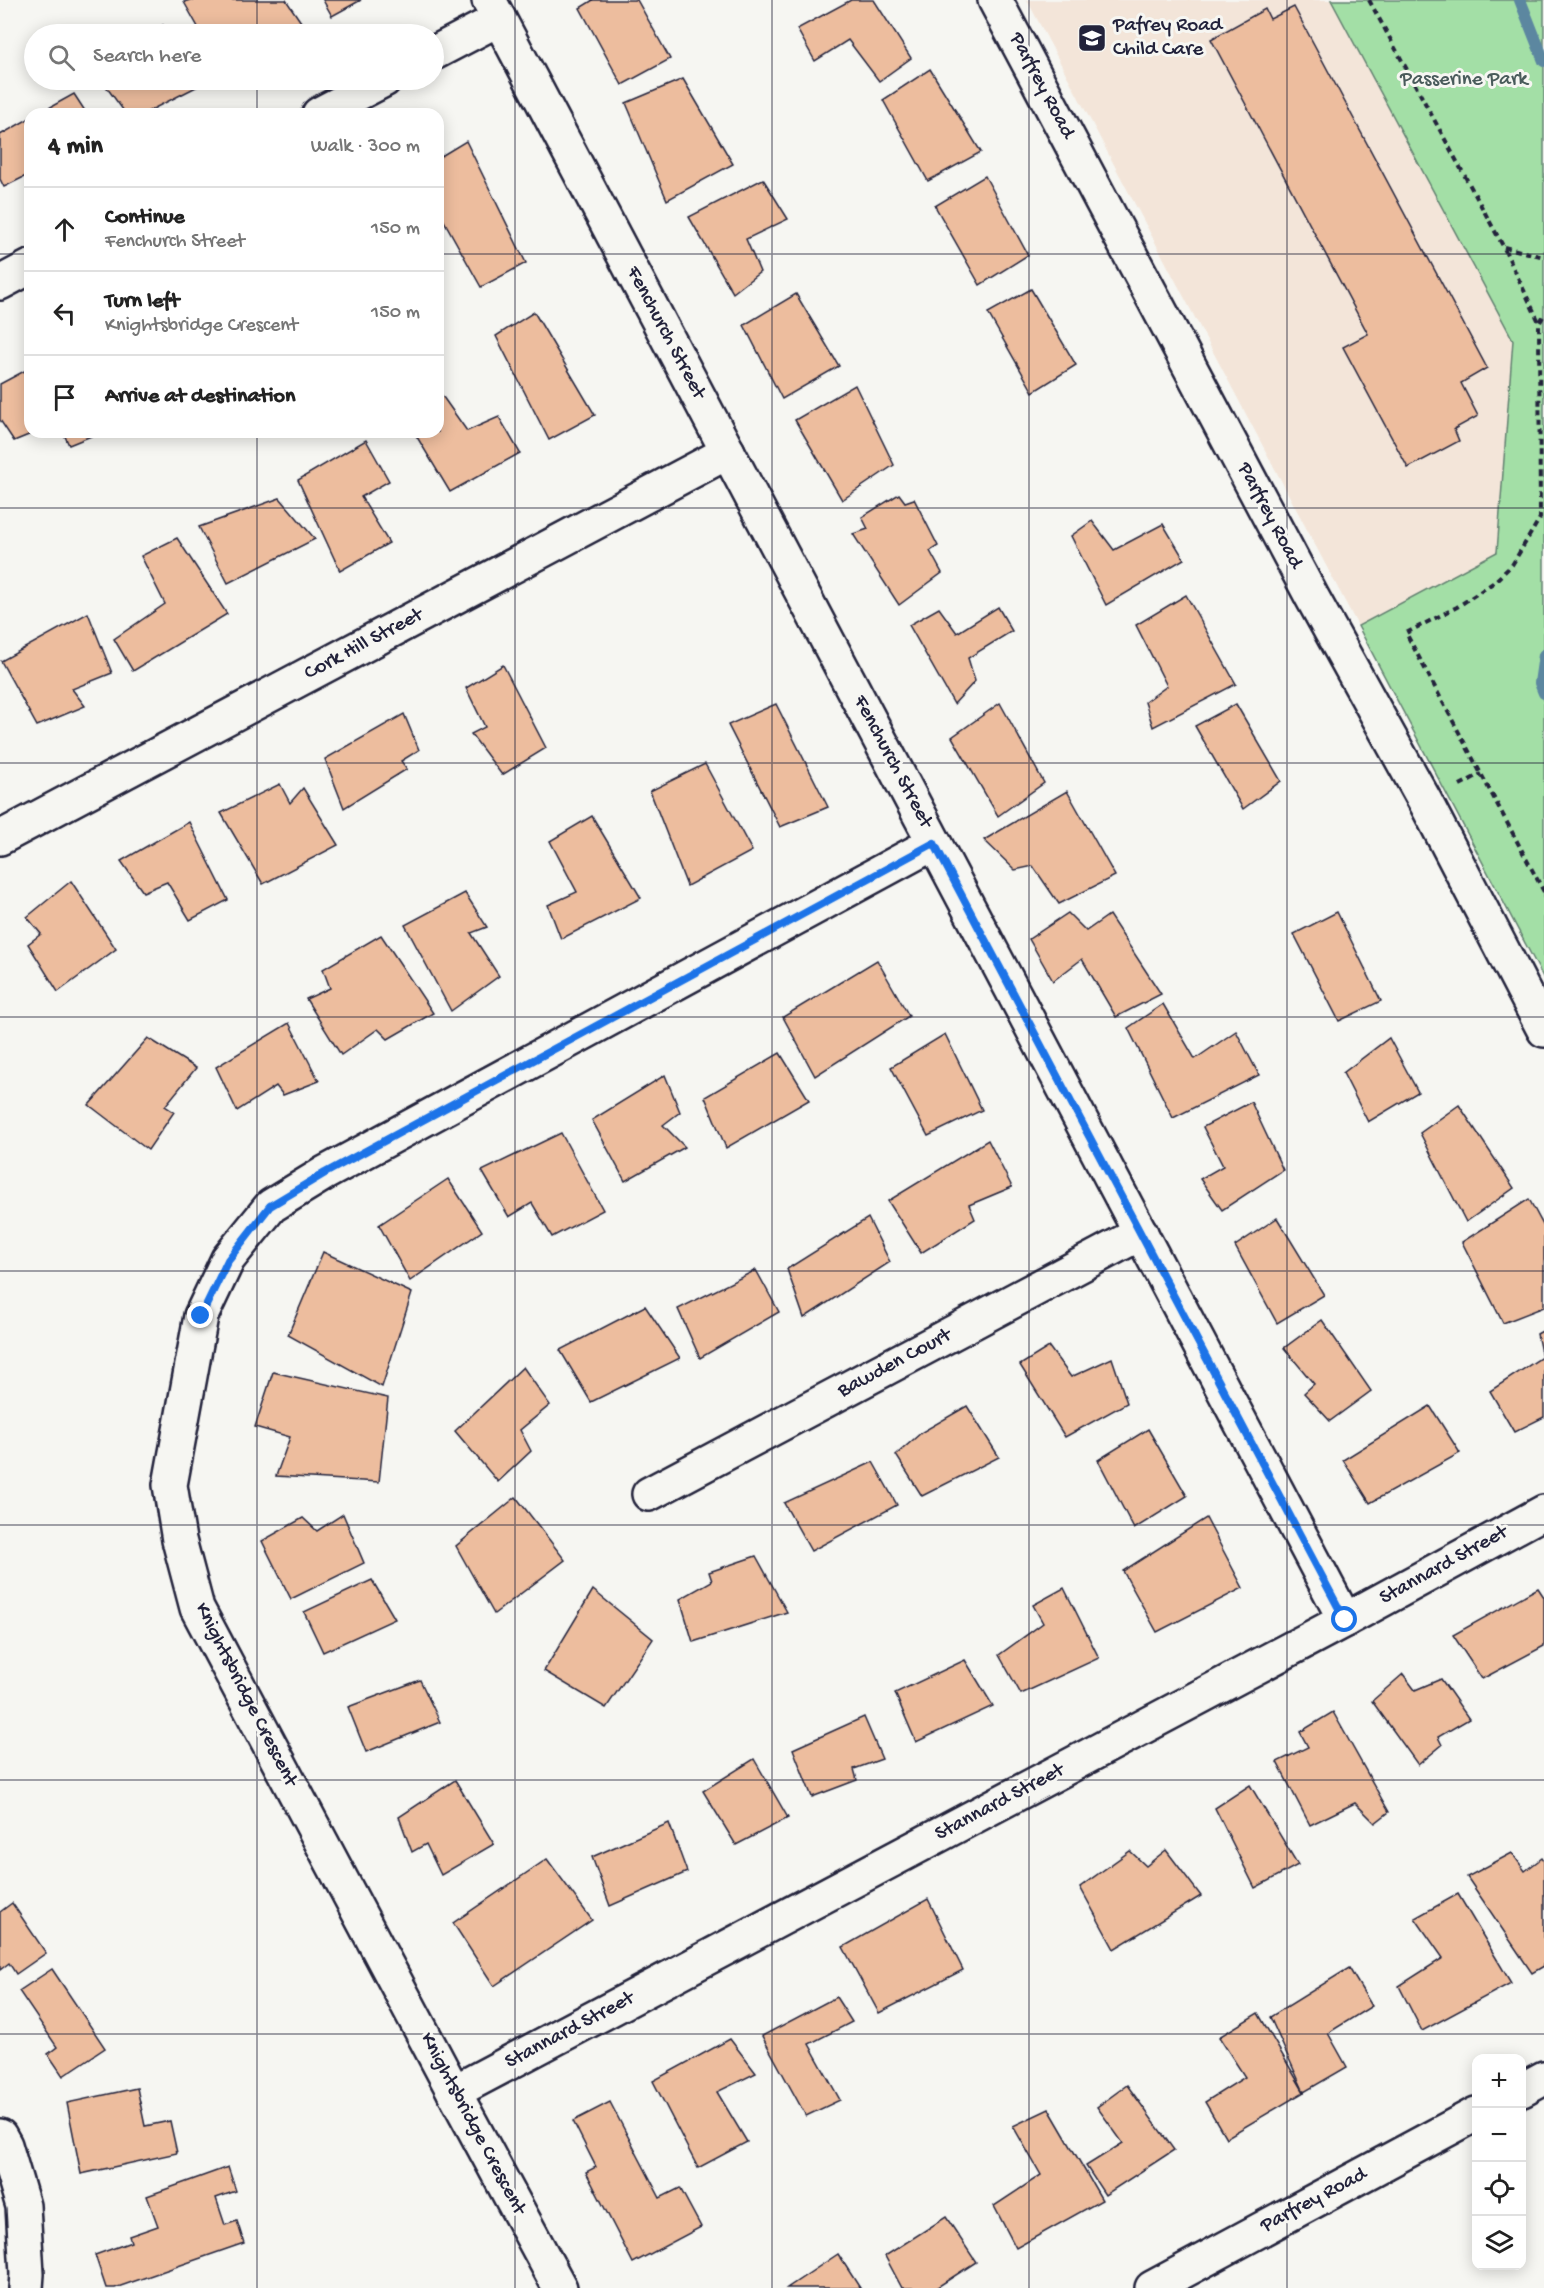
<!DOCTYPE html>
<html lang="en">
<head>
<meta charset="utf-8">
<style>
	body { margin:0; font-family:"Gochi Hand",sans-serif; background:#f6f6f6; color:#222 }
	.controls { position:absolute; right:18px; bottom:18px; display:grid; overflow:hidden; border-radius:12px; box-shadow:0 3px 15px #0003 }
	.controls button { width:54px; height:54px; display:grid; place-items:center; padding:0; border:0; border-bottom:2px solid #e0e0e0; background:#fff; color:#222; font:30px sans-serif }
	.stop { position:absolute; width:18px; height:18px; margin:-14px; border:4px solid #1a73e8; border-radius:50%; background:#fff }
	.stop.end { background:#1a73e8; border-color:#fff; box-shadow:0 2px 6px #0008 }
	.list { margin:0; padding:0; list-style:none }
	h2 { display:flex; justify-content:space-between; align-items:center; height:78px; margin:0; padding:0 24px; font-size:26px }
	h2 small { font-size:20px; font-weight:400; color:#767676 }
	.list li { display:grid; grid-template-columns:39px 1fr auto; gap:18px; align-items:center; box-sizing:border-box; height:84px; padding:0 24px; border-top:2px solid #e0e0e0 }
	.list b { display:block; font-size:22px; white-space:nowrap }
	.list p { margin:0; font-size:20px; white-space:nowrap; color:#767676 }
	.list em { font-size:20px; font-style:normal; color:#767676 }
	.icon { flex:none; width:33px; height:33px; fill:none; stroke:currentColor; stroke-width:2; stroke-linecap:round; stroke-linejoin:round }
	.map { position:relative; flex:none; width:1544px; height:2288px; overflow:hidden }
	.search { position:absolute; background:#fff; box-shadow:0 3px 15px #0003; left:24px; top:24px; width:420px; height:66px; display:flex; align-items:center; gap:15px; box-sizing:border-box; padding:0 21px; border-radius:33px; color:#767676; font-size:22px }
	.panel { position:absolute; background:#fff; box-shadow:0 3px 15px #0003; left:24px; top:108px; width:420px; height:330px; border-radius:18px }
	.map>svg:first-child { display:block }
	.built { fill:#f3e5d9 }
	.green { fill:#a3dfa6; stroke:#628070; stroke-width:1.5 }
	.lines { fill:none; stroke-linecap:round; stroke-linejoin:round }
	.stream { stroke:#5c87a0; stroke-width:12 }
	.building { fill:#edbd9e; stroke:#22223b; stroke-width:1.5 }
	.street-casing { stroke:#22223b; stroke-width:38 }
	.secondary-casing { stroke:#22223b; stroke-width:38 }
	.path { stroke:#22223b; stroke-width:4; stroke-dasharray:6 4.5; stroke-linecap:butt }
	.street { stroke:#f6f6f2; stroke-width:33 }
	.secondary { stroke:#f6f6f2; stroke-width:33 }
	.route { stroke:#1a73e8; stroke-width:8 }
	.grid { fill:none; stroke:#22223b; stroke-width:1.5; stroke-opacity:0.55 }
	.labels { text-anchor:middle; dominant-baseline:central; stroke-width:6; stroke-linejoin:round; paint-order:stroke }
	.poi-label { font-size:21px; fill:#22223b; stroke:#f6f6f2; text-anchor:start }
	.park-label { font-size:21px; fill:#495b5b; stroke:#f6f6f2 }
	.street-label { font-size:21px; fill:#22223b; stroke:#f6f6f2 }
</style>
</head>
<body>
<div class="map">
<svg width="1544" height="2288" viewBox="0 0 1544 2288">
	<rect width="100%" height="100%" fill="#f6f6f2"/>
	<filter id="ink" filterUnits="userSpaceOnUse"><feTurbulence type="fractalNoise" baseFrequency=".0167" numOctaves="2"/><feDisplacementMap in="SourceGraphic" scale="12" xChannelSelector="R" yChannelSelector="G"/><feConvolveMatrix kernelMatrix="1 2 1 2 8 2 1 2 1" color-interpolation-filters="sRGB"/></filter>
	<g filter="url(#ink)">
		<path class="built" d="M1027 0H1331L1513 340 1497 552 1358 626Z"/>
		<path class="green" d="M1331 0H1544V979L1358 626 1497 552 1513 340Z"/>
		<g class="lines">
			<g class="stream">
				<path d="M1520 0 1544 61"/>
				<path d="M1544 655 1540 683 1544 693"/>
			</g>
		</g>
		<g class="building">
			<path d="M190 0H286L303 25 283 34H202L184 2Z"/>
			<path d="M323 0H361L332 16Z"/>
			<path d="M593 0H637L670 59 622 85 580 8Z"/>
			<path d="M851 0H874L911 58 879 81 848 40 815 61 797 29Z"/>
			<path d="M1294 7 1487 368 1461 383 1478 416 1454 429 1459 441 1408 468 1343 347 1368 334 1211 39 1265 9 1270 19Z"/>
			<path d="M163 25 170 34H148Z"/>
			<path d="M930 69 981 152 928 181 883 100Z"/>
			<path d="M683 79 733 164 667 200 626 103Z"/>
			<path d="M115 80H204L206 82 143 114H126L105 85Z"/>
			<path d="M74 94 87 114H38Z"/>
			<path d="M30 118V174L4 187 0 179V135Z"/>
			<path d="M466 141 526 263 481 287 443 219 438 222V158Z"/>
			<path d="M985 176 1028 255 980 285 935 206Z"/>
			<path d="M763 179 788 219 746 239 760 272 733 293 689 217Z"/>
			<path d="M1031 289 1076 365 1033 392 988 313Z"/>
			<path d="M796 294 839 366 782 399 744 325Z"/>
			<path d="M534 312 595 415 549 440 496 336Z"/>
			<path d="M30 368V432H36L14 441 0 420V384Z"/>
			<path d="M855 385 894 465 842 500 795 420Z"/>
			<path d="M438 390 467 431 499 417 520 453 450 492 414 432H438Z"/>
			<path d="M63 432H101L69 445Z"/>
			<path d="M366 440 389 481 361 497 389 543 340 571 298 480Z"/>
			<path d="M899 494 905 502 914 499 938 546 930 551 942 573 899 605 853 534 868 529 862 517Z"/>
			<path d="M280 498 315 539 228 583 199 527Z"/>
			<path d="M1092 521 1114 550 1163 524 1184 559 1106 605 1071 536Z"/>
			<path d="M177 538 227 614 133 671 114 639 165 604 141 556Z"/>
			<path d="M1186 595 1236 684 1153 727 1145 702 1167 686 1136 625Z"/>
			<path d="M998 607 1012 631 968 658 975 681 954 704 909 625 939 608 957 633Z"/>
			<path d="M88 613 112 673 72 689 85 706 37 726 1 661Z"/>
			<path d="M503 665 546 748 502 775 471 734 485 727 466 688Z"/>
			<path d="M1000 703 1044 783 998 816 952 737Z"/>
			<path d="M776 704 828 807 780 827 728 725Z"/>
			<path d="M1236 704 1281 781 1243 809 1195 726Z"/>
			<path d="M404 714 419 750 401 761 407 769 344 808 325 759Z"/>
			<path d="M705 764 752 851 687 886 650 791Z"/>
			<path d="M280 784 290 803 303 788 338 845 263 884 221 813Z"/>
			<path d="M1067 791 1115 876 1059 904 1033 866 1015 870 984 840Z"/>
			<path d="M592 816 641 898 561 939 548 905 577 892 550 841Z"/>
			<path d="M189 822 228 900 190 920 167 882 143 892 121 861Z"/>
			<path d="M71 881 116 949 58 992 28 944 41 934 27 917Z"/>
			<path d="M465 893 487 927 471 933 499 976 451 1011 405 925Z"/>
			<path d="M1337 912 1381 1001 1339 1021 1294 934Z"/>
			<path d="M1068 913 1086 931 1109 915 1161 994 1116 1017 1082 959 1053 981 1029 939Z"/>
			<path d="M381 935 433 1013 388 1039 378 1029 341 1055 306 999 330 988 323 969Z"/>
			<path d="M877 960 909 1016 815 1076 783 1017Z"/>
			<path d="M1163 1004 1195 1059 1236 1031 1259 1075 1173 1118 1128 1028Z"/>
			<path d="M289 1023 319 1081 283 1095 276 1086 237 1111 216 1067Z"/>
			<path d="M945 1034 982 1110 928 1136 891 1067Z"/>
			<path d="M148 1038 196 1068 165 1106 174 1112 148 1150 89 1105Z"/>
			<path d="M1389 1038 1418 1092 1368 1122 1343 1073Z"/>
			<path d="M780 1053 809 1100 726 1148 705 1097Z"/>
			<path d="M665 1075 680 1112 663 1125 685 1147 625 1181 592 1120Z"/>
			<path d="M1251 1102 1283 1170 1222 1210 1200 1179 1223 1166 1203 1127Z"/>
			<path d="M1459 1105 1514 1188 1466 1222 1420 1133Z"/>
			<path d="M561 1133 603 1210 552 1237 532 1203 509 1217 482 1171Z"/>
			<path d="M988 1140 1012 1187 969 1205 975 1219 921 1253 888 1201Z"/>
			<path d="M448 1179 482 1231 410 1281 379 1225Z"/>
			<path d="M1529 1199 1544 1227V1307L1503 1323 1462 1242Z"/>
			<path d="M868 1218 890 1262 804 1318 787 1269Z"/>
			<path d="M1277 1218 1324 1295 1277 1323 1235 1246Z"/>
			<path d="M323 1252 412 1293 382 1387 288 1335Z"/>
			<path d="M756 1270 779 1312 700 1358 678 1309Z"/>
			<path d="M645 1306 680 1358 591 1402 560 1350Z"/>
			<path d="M1322 1320 1371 1391 1330 1421 1304 1393 1314 1384 1284 1348Z"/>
			<path d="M1544 1330V1417L1514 1432 1490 1391 1542 1357 1537 1334Z"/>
			<path d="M1049 1347 1071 1377 1112 1358 1127 1403 1065 1437 1020 1365Z"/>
			<path d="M523 1367 550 1405 520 1430 531 1451 498 1482 455 1431Z"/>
			<path d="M273 1372 388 1398 379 1482 276 1476 290 1437 255 1427Z"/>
			<path d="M967 1406 999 1457 922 1496 896 1455 922 1432Z"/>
			<path d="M1430 1406 1460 1453 1370 1503 1343 1460Z"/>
			<path d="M1148 1429 1187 1496 1134 1529 1098 1460Z"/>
			<path d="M873 1462 897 1505 811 1551 784 1503Z"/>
			<path d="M516 1497 565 1560 494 1614 456 1546Z"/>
			<path d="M343 1514 364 1563 291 1599 262 1541 303 1518 317 1531Z"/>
			<path d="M1206 1518 1243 1588 1157 1632 1123 1571Z"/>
			<path d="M756 1556 787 1612 693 1642 680 1599 712 1581 709 1572Z"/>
			<path d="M372 1580 395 1619 323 1652 304 1612Z"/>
			<path d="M1064 1588 1099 1658 1021 1694 999 1655 1043 1623 1033 1605Z"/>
			<path d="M1538 1588 1544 1597V1646L1482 1679 1453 1635Z"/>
			<path d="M593 1590 653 1639 606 1708 544 1671Z"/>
			<path d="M965 1660 993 1706 916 1742 895 1693Z"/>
			<path d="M1403 1674 1415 1690 1441 1679 1469 1719 1438 1737 1442 1745 1418 1765 1372 1701Z"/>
			<path d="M420 1680 440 1722 366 1752 348 1707Z"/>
			<path d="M1333 1712 1389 1812 1375 1823 1355 1803 1310 1825 1277 1762 1308 1747 1300 1732Z"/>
			<path d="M864 1717 882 1759 854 1769 857 1780 812 1797 793 1749Z"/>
			<path d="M754 1759 788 1818 736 1845 703 1791Z"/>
			<path d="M455 1780 494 1844 441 1875 426 1844 412 1852 399 1817Z"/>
			<path d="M1250 1785 1298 1865 1255 1888 1215 1808Z"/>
			<path d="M669 1823 687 1872 610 1906 592 1857Z"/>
			<path d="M1166 1850 1201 1896 1114 1949 1080 1887 1130 1851 1146 1866Z"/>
			<path d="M1512 1853 1525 1871 1542 1858 1544 1861V1966L1532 1973 1467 1877Z"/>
			<path d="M547 1859 592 1920 494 1986 453 1923Z"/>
			<path d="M1458 1894 1511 1983 1422 2031 1399 1986 1443 1958 1415 1918Z"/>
			<path d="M928 1899 963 1970 879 2013 843 1947Z"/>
			<path d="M12 1903 46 1953 16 1974 9 1963 0 1970V1912Z"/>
			<path d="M1349 1968 1372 2006 1328 2033 1347 2067 1304 2092 1270 2017Z"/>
			<path d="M52 1969 105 2048 63 2076 48 2054 57 2047 19 1991Z"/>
			<path d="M836 1997 852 2022 809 2044 840 2100 806 2116 762 2036Z"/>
			<path d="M1258 2013 1304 2092 1226 2138 1205 2102 1245 2077 1219 2037Z"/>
			<path d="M730 2039 756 2073 717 2092 747 2142 698 2168 653 2081Z"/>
			<path d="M1127 2085 1174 2150 1105 2195 1086 2166 1123 2143 1097 2107Z"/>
			<path d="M137 2088 145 2126 170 2121 177 2153 81 2174 67 2103Z"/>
			<path d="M610 2102 660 2198 680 2188 701 2227 633 2263 586 2172 596 2167 573 2121Z"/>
			<path d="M1049 2109 1102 2200 1016 2248 994 2206 1041 2175 1013 2126Z"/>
			<path d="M228 2167 236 2191 216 2198 225 2225 237 2221 244 2243 115 2288H106L95 2255 131 2242 129 2236 158 2226 147 2196Z"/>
			<path d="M946 2217 976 2262 936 2288H902L885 2256Z"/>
			<path d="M838 2254 860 2288H787Z"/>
		</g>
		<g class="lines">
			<g class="street-casing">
				<g id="street">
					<path d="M489 0 1345 1620"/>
					<path d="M434 53 499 19"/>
					<path d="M319 114 384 80"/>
					<path d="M0 283 30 267"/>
					<path d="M0 838 728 452"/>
					<path d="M649 1494 1141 1233"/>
					<path d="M454 2092 1345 1620 1544 1512"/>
					<path d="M0 2136 5 2145 23 2206 27 2274 26 2288"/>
					<path d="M560 2288 454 2092 197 1608 179 1540 170 1485 201 1316 228 1259 271 1206 325 1173 934 843"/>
				</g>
			</g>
			<g class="secondary-casing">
				<g id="secondary">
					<path d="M995 0 1312 597 1426 803 1544 1030"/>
					<path d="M1522 2090 1544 2078"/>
					<path d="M1152 2288 1476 2114"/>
				</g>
			</g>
			<g class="path">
				<path d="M1369 0 1503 246 1539 322 1540 518 1512 565 1493 583 1457 607 1406 633 1544 892"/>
				<path d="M1504 247 1544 257"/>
				<path d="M1540 322 1544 315"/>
				<path d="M1460 785 1481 774"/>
			</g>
			<use href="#street" class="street"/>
			<use href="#secondary" class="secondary"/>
		</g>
	</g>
	<g class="lines" filter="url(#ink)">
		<path class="route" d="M201 1316 228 1260 270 1206 325 1173 934 843 1345 1620"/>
	</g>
	<path class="grid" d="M257 0V34M515 0V2288M772 0V2288M1029 0V2288M1287 0V2288M257 80V114M0 254H30M438 254H1544M257 432V2288M0 508H1544M0 763H1544M0 1017H1544M0 1271H1544M0 1525H1544M0 1780H1544M0 2034H1544"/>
	<defs>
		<g id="school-square" transform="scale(1.5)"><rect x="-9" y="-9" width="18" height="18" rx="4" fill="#22223b" stroke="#f6f6f2"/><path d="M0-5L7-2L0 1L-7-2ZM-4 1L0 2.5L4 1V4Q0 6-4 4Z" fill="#fff"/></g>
	</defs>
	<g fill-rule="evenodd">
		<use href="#school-square" x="1092" y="38"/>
	</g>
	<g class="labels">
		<g class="poi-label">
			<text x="1113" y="26">Pafrey Road<tspan x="1113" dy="24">Child Care</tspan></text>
		</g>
		<g class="park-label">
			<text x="1464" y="80">Passerine Park</text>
		</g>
		<g class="street-label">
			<text transform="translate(1041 86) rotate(62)">Parfrey Road</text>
			<text transform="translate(665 333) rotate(62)">Fenchurch Street</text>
			<text transform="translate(1269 516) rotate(62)">Parfrey Road</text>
			<text transform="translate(364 645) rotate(-28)">Cork Hill Street</text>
			<text transform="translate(892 762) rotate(62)">Fenchurch Street</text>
			<text transform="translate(895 1364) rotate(-28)">Bawden Court</text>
			<text transform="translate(1444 1566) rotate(-29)">Stannard Street</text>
			<text transform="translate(245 1695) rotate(63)">Knightsbridge Crescent</text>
			<text transform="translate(1000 1803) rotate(-28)">Stannard Street</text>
			<text transform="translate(570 2031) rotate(-28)">Stannard Street</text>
			<text transform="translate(472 2124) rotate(62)">Knightsbridge Crescent</text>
			<text transform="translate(1314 2201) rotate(-28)">Parfrey Road</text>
		</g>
	</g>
</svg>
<div class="controls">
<button>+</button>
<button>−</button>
<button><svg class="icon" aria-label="locate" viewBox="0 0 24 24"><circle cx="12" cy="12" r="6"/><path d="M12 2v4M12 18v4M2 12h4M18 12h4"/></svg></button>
<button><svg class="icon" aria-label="layers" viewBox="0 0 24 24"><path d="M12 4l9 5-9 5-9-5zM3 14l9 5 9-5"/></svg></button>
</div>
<div class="stop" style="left:1345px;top:1620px"></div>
<div class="stop end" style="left:201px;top:1316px"></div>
<div class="search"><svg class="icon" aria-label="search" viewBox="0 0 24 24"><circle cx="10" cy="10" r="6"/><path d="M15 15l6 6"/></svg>Search here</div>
<section class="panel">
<h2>4 min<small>Walk · 300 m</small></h2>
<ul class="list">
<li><svg class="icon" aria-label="ahead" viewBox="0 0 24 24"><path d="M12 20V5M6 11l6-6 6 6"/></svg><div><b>Continue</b><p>Fenchurch Street</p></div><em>150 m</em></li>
<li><svg class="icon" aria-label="left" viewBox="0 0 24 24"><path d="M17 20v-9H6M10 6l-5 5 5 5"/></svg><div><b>Turn left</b><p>Knightsbridge Crescent</p></div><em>150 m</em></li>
<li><svg class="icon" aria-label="arrive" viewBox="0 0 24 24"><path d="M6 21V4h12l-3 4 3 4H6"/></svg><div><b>Arrive at destination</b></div></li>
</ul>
</section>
</div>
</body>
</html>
